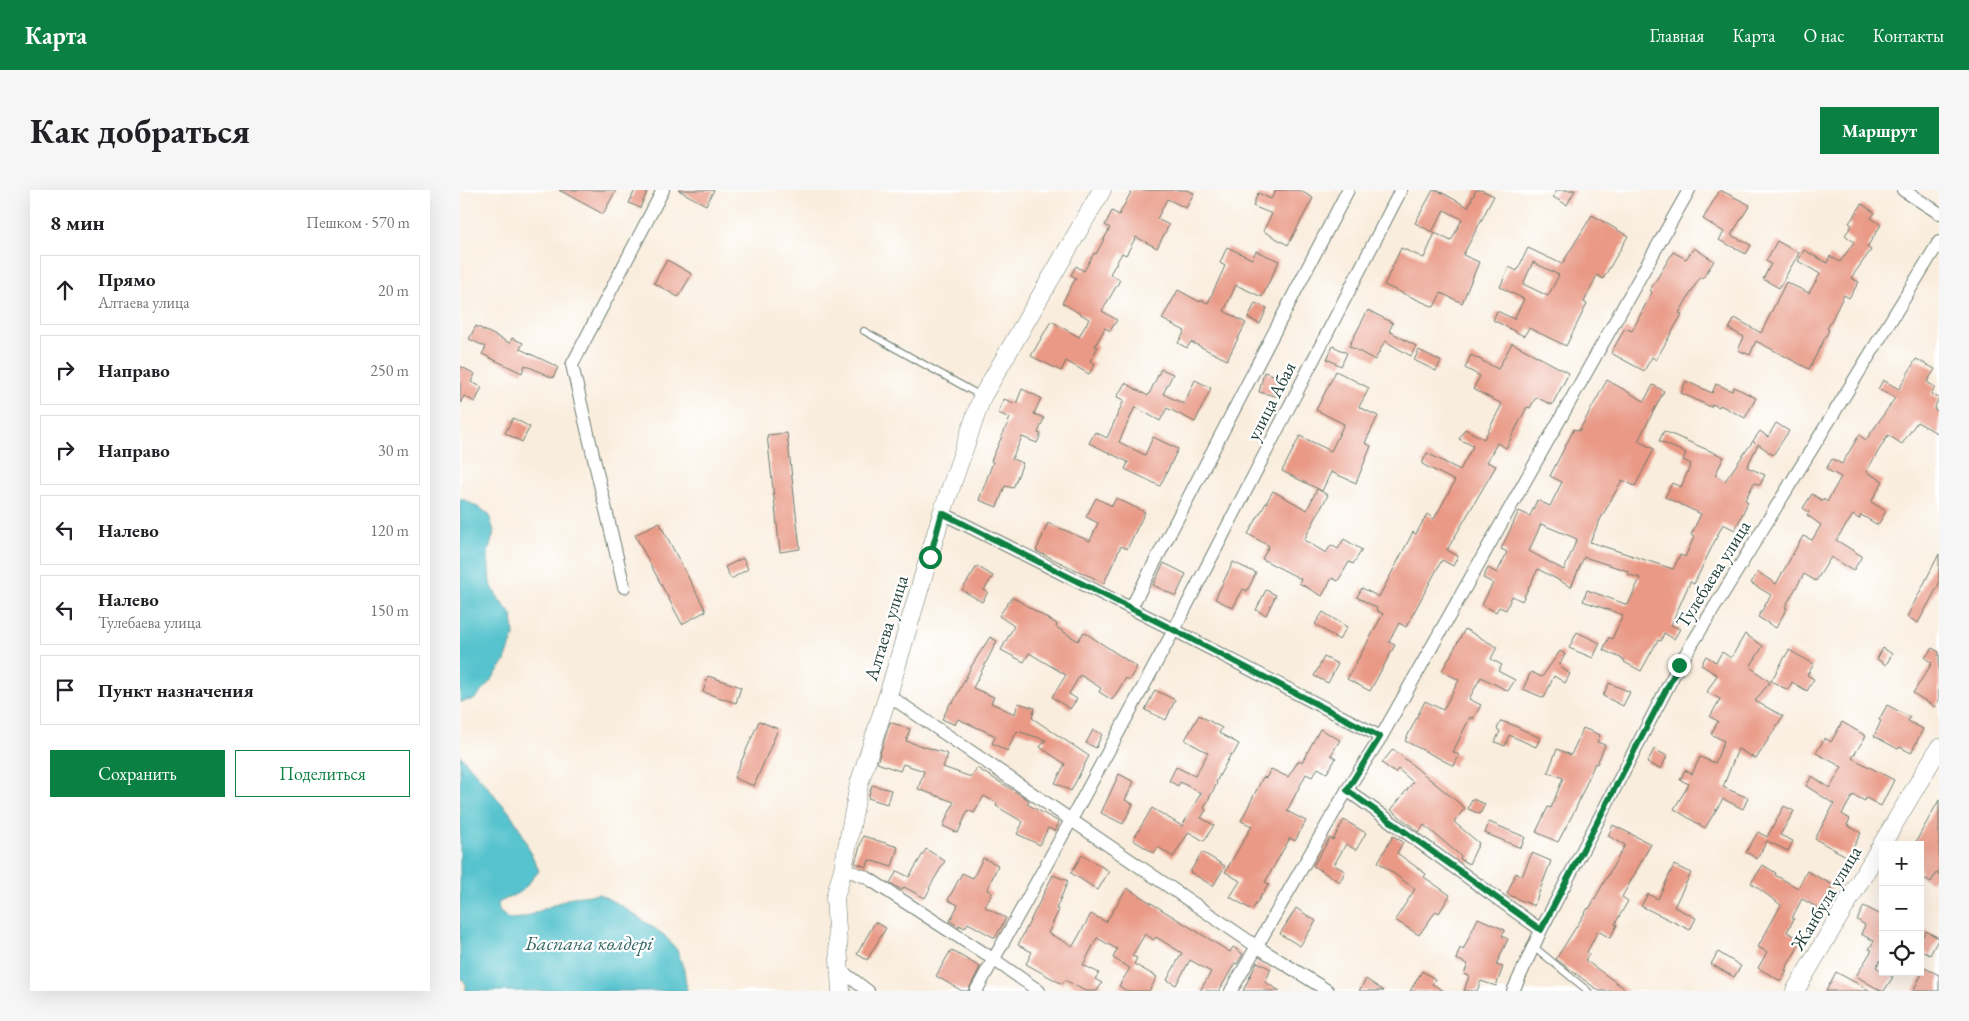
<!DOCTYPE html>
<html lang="ru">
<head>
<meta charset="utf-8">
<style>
	body { margin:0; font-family:"EB Garamond",serif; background:#f6f6f6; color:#202124 }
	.controls { position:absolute; right:15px; bottom:15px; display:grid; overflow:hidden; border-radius:0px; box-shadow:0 5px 20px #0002 }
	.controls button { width:45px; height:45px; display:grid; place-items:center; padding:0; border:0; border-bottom:1px solid #e0e0e0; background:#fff; color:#202124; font:25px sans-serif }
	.stop { position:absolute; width:15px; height:15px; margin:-11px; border:4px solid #0b8043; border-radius:50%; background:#fff }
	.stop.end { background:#0b8043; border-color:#fff; box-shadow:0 1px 5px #0008 }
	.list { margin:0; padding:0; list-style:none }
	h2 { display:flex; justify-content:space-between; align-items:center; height:65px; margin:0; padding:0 20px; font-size:21px }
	h2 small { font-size:16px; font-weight:400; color:#757577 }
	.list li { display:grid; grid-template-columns:32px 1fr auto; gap:15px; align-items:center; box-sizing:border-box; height:70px; margin:0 10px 10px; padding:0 10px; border:1px solid #e0e0e0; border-radius:0px }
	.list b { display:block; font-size:19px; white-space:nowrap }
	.list p { margin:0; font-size:16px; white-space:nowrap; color:#757577 }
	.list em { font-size:16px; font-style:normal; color:#757577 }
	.actions { display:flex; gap:10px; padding:15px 20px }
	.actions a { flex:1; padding:11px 0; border:1px solid #0b8043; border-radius:0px; text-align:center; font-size:18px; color:#0b8043 }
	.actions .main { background:#0b8043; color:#fff }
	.icon { flex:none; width:28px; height:28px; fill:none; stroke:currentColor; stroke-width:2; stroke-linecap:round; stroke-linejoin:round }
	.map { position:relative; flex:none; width:1479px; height:801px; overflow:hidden; border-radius:0px }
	header { display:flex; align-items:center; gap:30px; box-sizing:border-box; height:70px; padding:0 25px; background:#0b8043; color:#fff }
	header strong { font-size:24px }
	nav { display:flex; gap:28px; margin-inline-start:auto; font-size:18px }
	.intro { display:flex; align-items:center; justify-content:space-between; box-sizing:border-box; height:120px; padding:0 30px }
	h1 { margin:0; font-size:35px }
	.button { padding:12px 22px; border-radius:0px; background:#0b8043; color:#fff; font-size:18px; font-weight:700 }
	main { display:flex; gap:30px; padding:0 30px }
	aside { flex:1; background:#fff; border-radius:0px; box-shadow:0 5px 20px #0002 }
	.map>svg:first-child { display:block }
	.water { fill:#56c3ce; stroke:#3a8081 }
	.building { fill:#e99985; fill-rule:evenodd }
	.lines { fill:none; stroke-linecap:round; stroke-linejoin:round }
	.lane-casing { stroke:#6b7b6f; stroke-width:8 }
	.street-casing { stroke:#6b7b6f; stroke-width:14 }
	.secondary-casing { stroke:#6b7b6f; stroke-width:19 }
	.lane { stroke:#fff; stroke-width:6 }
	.street { stroke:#fff; stroke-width:12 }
	.secondary { stroke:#fff; stroke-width:18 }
	.route { stroke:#0b8043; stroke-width:6 }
	.labels { text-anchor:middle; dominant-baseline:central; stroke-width:4.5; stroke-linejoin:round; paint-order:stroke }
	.street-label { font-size:19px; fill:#1f3d34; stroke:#fff }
	.water-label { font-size:20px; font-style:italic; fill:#306562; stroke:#fff }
</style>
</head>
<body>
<header>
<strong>Карта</strong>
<nav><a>Главная</a><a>Карта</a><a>О нас</a><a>Контакты</a></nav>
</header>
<div class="intro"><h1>Как добраться</h1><a class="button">Маршрут</a></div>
<main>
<aside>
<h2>8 мин<small>Пешком · 570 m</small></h2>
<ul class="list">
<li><svg class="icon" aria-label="ahead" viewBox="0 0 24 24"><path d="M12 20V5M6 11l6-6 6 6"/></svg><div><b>Прямо</b><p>Алтаева улица</p></div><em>20 m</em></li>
<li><svg class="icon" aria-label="right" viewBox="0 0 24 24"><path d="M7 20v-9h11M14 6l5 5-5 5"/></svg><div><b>Направо</b></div><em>250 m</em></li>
<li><svg class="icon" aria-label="right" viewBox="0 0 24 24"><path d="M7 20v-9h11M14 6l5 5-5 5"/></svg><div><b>Направо</b></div><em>30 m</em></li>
<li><svg class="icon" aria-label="left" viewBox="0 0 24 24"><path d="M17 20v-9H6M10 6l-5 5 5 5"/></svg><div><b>Налево</b></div><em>120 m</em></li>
<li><svg class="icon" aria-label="left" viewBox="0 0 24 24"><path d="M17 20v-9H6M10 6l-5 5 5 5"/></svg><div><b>Налево</b><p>Тулебаева улица</p></div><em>150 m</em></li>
<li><svg class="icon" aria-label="arrive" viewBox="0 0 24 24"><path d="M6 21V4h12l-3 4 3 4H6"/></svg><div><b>Пункт назначения</b></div></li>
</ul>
<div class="actions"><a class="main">Сохранить</a><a>Поделиться</a></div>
</aside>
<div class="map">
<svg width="1479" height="801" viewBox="0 0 1479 801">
	<rect width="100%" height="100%" fill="#fff"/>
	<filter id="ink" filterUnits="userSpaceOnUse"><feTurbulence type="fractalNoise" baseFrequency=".02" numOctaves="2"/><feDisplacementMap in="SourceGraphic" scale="10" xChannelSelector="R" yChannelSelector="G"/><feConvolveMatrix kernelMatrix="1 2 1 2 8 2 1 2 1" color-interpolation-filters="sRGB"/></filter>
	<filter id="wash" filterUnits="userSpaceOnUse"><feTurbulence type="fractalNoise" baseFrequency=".0096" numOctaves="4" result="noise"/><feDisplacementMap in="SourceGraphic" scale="20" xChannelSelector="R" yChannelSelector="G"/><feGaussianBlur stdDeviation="1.12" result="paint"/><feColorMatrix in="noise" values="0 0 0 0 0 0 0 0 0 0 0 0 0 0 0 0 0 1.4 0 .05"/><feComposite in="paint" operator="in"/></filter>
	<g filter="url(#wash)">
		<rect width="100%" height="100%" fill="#f9eddd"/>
		<g class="water">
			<path d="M0 309 5 310 29 324 34 342 28 363 30 393 40 411 52 425 54 445 45 471 32 489 15 509 0 512Z"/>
			<path d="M0 565 50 623 61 641 79 681 62 701 38 713 39 721 48 729 63 728 112 707 139 704 160 715 204 745 217 760 224 780 227 801H6V794L0 786Z"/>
		</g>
		<g id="blocks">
			<g class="building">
				<path d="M99 0H156L143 24Z"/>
				<path d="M175 0H188L180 18 169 13Z"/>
				<path d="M218 0H254L246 15Z"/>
				<path d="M672 0H726L734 3 726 18 707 9 697 29 709 35 697 58 676 47 666 65 662 63 650 84 660 90 642 121 657 130 650 141 645 138 635 156 638 157 630 171 635 174 629 184 606 171 601 181 571 166 591 131 619 147 629 129 602 113 616 88 611 85 616 76 624 81 634 63 636 64 650 38 645 35 652 21 659 25Z"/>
				<path d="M816 0H839L853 8 828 55 803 41 812 24 793 16 798 3 811 9Z"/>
				<path d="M973 0H977L1008 17 1016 0H1021L1034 6 1003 65 1019 72 1002 113 981 103 974 117 924 95 941 58 964 68 975 43 991 51 1002 29 984 20 972 42 955 33Z"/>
				<path d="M1097 0H1115L1107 15 1093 7Z"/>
				<path d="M1260 0 1290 15 1271 45 1291 55 1286 64 1259 50 1264 42 1243 29Z"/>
				<path d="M1402 14 1415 23 1411 28 1421 35 1407 57 1411 60 1391 88 1399 92 1389 108 1384 105 1367 139 1369 140 1349 179 1296 151 1290 165 1278 160 1284 147 1269 139 1275 128 1301 143 1326 92 1349 103 1360 84 1338 71 1344 60 1367 73 1370 66 1380 72 1394 52 1385 45 1392 35 1389 33Z"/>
				<path d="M1132 25 1168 46 1143 89 1137 85 1124 112 1127 114 1106 156 1069 138 1064 146 1033 130 1037 121 1054 129 1064 109 1040 97 1049 77 1057 81 1068 58 1102 74ZM1073 72 1099 85 1088 106 1063 94Z"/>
				<path d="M1317 51 1339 63 1319 98 1303 89 1311 74 1306 71Z"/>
				<path d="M767 57 792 69 796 61 819 71 802 107 776 95 764 121 786 133 767 170 731 152 727 158 718 153 725 141 702 129 718 100 740 112 741 110 748 113 765 76 760 73Z"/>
				<path d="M1234 58 1254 71 1243 88 1240 87 1219 123 1222 124 1196 170 1192 167 1184 181 1151 163 1165 138 1172 141 1192 102 1190 100 1213 62 1226 69Z"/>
				<path d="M207 70 232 84 218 107 194 93Z"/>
				<path d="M795 113 807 118 800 134 788 128Z"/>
				<path d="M908 120 933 133 929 141 956 156 951 166 925 151 915 170 889 156Z"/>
				<path d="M16 136 50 153 52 148 63 153 60 159 98 177 93 188 65 175 62 183 22 164 26 157 9 149Z"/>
				<path d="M1052 153 1109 183 1092 215 1076 207 1070 218 1067 217 1046 258 1037 253 1027 272 1036 276 987 360 998 366 993 376 982 370 946 437 939 433 929 452 935 455 910 501 887 489 923 424 916 420 917 418 897 407 902 398 919 407 953 342 956 344 967 324 974 329 995 291 962 274 967 263 1000 280 1013 256 999 249 1005 239 1024 249 1042 214 1013 199 1020 186 1005 178 1011 165 1038 179Z"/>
				<path d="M873 156 887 163 881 176 867 169Z"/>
				<path d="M959 160 981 171 976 181 954 170Z"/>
				<path d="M1456 169 1475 179 1467 192 1475 197 1471 204 1479 208 1474 219 1479 222V244L1457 232 1442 254 1428 245 1406 282 1423 291 1411 312 1426 321 1418 335 1401 325 1399 329 1393 325 1376 350 1402 366 1393 381 1371 367 1356 391 1344 384 1325 417 1327 418 1316 438 1298 427 1311 405 1291 393 1298 382 1316 394 1343 346 1352 350 1361 335 1347 325 1349 322 1343 318 1352 304 1363 311 1364 309 1367 312 1381 287 1366 279 1372 269 1382 274 1399 245 1406 250 1435 208 1418 199 1423 190 1439 199Z"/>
				<path d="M0 176 15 184 11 192 22 197 15 212 4 206 0 214Z"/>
				<path d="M701 179 713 184 703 204 724 214 735 190 751 198 735 232 707 218 700 231 675 217 659 252 685 265 693 247 718 259 700 296 665 279 668 272 629 253 635 242 647 248 664 210 657 207 665 193 688 206Z"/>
				<path d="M876 181 909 198 899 217 918 226 905 253 911 256 896 293 871 282 862 301 822 281 840 246 871 261 884 234 856 220Z"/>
				<path d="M804 182 824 188 819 207 799 202Z"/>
				<path d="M1147 190 1184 211 1193 195 1204 201 1178 251 1194 259 1175 296 1162 290 1140 330 1130 352 1213 379 1220 365 1225 367 1234 347 1231 345 1241 324 1205 307 1212 293 1221 297 1231 274 1223 270 1226 263 1199 251 1204 241 1264 267 1255 285 1265 291 1293 251 1295 253 1293 251 1300 241 1308 247 1316 233 1329 241 1313 265 1298 254 1287 277 1305 285 1300 295 1294 293 1285 310 1288 312 1275 340 1263 334 1234 394 1230 392 1211 435 1220 439 1214 449 1204 443 1201 451 1198 450 1181 481 1164 472 1165 470 1143 460 1149 447 1152 449 1163 425 1123 411 1127 400 1168 415 1180 388 1167 384 1168 381 1124 367 1111 397 1078 379 1062 411 1052 406 1046 420 1039 417 1036 422 1022 415 1033 393 1023 388 1028 378 1037 383 1047 362 1041 359 1059 321 1070 326 1077 310 1090 316 1102 292 1090 286 1114 239 1119 241ZM1081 334 1117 349 1104 380 1069 361Z"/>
				<path d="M1226 191 1252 203 1256 194 1272 201 1274 197 1296 208 1285 228 1260 215 1259 217 1252 214 1251 217 1221 203Z"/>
				<path d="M562 199 581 208 574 224 584 228 578 243 581 244 577 253 562 247 552 269 563 273 553 298 545 296 537 317 519 310 533 272 531 271 550 228 538 223 544 209 556 214Z"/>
				<path d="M53 228 70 237 62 252 45 243Z"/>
				<path d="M327 243 340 359 320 362 307 245Z"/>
				<path d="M857 299 868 305 844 350 866 363 871 355 878 359 884 349 902 360 893 374 889 372 878 391 872 388 862 406 839 393 841 389 802 369 809 356 788 344 813 301 847 320Z"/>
				<path d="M636 308 652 316 656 308 685 322 667 359 661 356 644 393 576 361 588 333 630 351 638 333 626 327Z"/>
				<path d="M199 332 246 421 222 434 175 345Z"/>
				<path d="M1479 364V394L1458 433 1447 427Z"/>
				<path d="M283 368 288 379 271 389 265 377Z"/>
				<path d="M773 372 796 383 787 401 783 399 773 418 755 409Z"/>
				<path d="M704 373 726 384 716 406 693 395Z"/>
				<path d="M517 376 533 386 524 400 528 402 522 412 502 400Z"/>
				<path d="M806 400 816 405 806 425 796 420Z"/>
				<path d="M552 407 597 434 596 437 618 451 624 442 677 477 669 490 666 488 652 510 639 502 641 498 620 485 609 504 617 509 610 519 592 507 606 485 569 463 564 472 541 460 554 436 539 426Z"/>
				<path d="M863 422 887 437 879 450 855 434Z"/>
				<path d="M1005 439 1037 457 1031 469 1042 475 1038 481 1055 490 1048 501 1021 487 1009 509 1021 515 1013 529 1010 527 993 562 999 565 994 576 945 551 965 511 983 520 999 490 982 481Z"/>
				<path d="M1117 442 1140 453 1133 468 1109 458Z"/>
				<path d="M1285 444 1303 456 1290 477 1310 492 1295 511 1323 526 1296 569 1278 559 1263 597 1288 608 1283 619 1263 609 1245 638 1214 619 1229 594 1220 590 1225 580 1232 584 1240 567 1255 573 1264 551 1251 544 1258 531 1250 527 1260 509 1247 502 1257 485 1241 475 1246 466 1256 472 1262 462 1271 468Z"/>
				<path d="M530 447 537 451 513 498 534 507 531 513 555 524 558 513 575 518 572 528 629 566 611 601 595 593 605 574 580 557 586 550 557 541 547 561 532 553 536 546 498 529 495 535 482 529 491 512 493 513 512 475Z"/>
				<path d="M1423 458 1432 464 1426 475 1417 469Z"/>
				<path d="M1472 458 1479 462V510L1475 517 1453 503 1472 473 1465 468Z"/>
				<path d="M1329 460 1354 474 1347 485 1354 489 1347 501 1332 492 1328 500 1311 491Z"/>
				<path d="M1100 461 1105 464 1099 476 1110 484 1105 493 1094 486 1084 508 1063 499 1071 482 1082 487Z"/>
				<path d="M864 467 878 474 868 493 854 486Z"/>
				<path d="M248 486 281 497 276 513 243 502Z"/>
				<path d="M1149 493 1170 502 1163 516 1143 506Z"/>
				<path d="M695 500 715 510 706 530 685 520Z"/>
				<path d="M1427 515 1450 527 1448 531 1463 539 1451 563 1440 557 1438 559 1414 546 1421 531 1419 530Z"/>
				<path d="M739 525 762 538 759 543 779 554 773 565 771 564 756 592 757 593 744 618 746 620 741 628 754 635 744 651 729 642 713 667 698 657 694 663 673 650 692 618 722 636 741 603 720 592 718 596 709 591 716 577 735 586 748 563 725 550Z"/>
				<path d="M299 531 318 539 294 596 274 588Z"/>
				<path d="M1041 531 1053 535 1080 548 1076 557 1049 545 1045 556 1035 552 1040 541 1037 539Z"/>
				<path d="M430 532 450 539 446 551 488 564 483 577 511 587 517 578 564 607 569 611 567 614 599 632 595 641 588 638 580 655 557 644 563 632 536 616 537 613 524 606 514 623 508 620 498 643 483 636 494 612 458 599 464 581 443 574 440 581 417 573Z"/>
				<path d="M1382 532 1406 546 1392 568 1434 590 1421 616 1406 608 1405 611 1393 605 1382 624 1390 629 1387 635 1401 643 1388 667 1355 649 1374 614 1346 596 1352 586 1370 598 1382 577 1356 563 1365 548 1371 552Z"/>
				<path d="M1123 538 1140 545 1137 552 1145 555 1137 574 1135 573 1116 618 1098 652 1076 642 1088 617 1091 618 1103 588 1088 582 1097 559 1111 565Z"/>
				<path d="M860 539 880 550 871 565 876 568 867 583 858 578 852 587 846 584 827 621 846 631 835 651 830 648 805 692 809 694 792 720 770 707 780 691 765 682 792 636 781 631 803 587 806 588 811 579 828 587 839 570 842 572Z"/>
				<path d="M633 540 642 544 636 558 626 553Z"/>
				<path d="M933 559 1005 618 994 632 1019 653 1009 674 1000 669 1001 666 964 635 959 642 931 620 953 592 938 579 935 583 922 573Z"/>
				<path d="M1194 559 1207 566 1201 579 1187 573Z"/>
				<path d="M659 584 674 592 665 610 673 614 663 634 641 623Z"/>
				<path d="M412 595 431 600 427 614 408 608Z"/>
				<path d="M1012 609 1025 614 1020 624 1008 619Z"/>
				<path d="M1479 610V685L1476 683 1471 692 1460 686V655H1454Z"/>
				<path d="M1324 616 1334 621 1320 645 1333 651 1328 661 1307 651 1297 669 1286 662 1298 642 1307 647Z"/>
				<path d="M884 630 906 643 896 660 886 654 874 675 885 681 880 692 853 676 870 648 873 650Z"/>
				<path d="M1029 632 1065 647 1061 658 1025 643Z"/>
				<path d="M1153 635 1191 654 1162 707 1168 711 1155 734 1157 735 1150 748 1138 741 1127 762 1129 764 1125 770 1168 801H1139L1096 769 1128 718 1129 719 1165 655 1148 646Z"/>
				<path d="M403 646 438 657 432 677 409 670 407 677 395 673Z"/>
				<path d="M933 646 943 652 937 663 966 684 964 687 990 705 979 723 976 721 959 745 935 730 955 699 918 672Z"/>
				<path d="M466 659 485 671 469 698 470 699 465 708 444 697 442 700 430 693 437 681 449 687Z"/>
				<path d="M742 662 765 676 753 696 730 682Z"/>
				<path d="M1072 663 1091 671 1074 716 1047 704 1056 683 1062 686Z"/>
				<path d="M622 665 649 681 638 700 611 683Z"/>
				<path d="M523 668 538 675 527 700 532 703 525 717 546 728 535 748 508 733 505 738 499 735V737L490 731 498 715 488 710 502 683 513 688Z"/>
				<path d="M1214 675 1231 683 1214 717 1236 728 1230 740 1181 716 1188 704 1198 709Z"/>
				<path d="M1303 675 1316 683 1315 685 1338 698 1347 681 1373 695 1360 719 1342 709 1332 728 1334 729 1327 742 1342 750 1325 780 1327 781 1321 791 1298 778 1307 762 1298 757 1321 715 1291 693Z"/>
				<path d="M593 685 608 691 596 719 599 720 588 743 613 756 631 724 646 732 667 698 770 762 773 757 783 764 777 774 775 773 759 801H740L751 782 730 770 716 795 707 790 722 763 696 747 694 750 685 744 672 766 677 768 674 774 697 787 689 801H667L659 796 670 778 653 768 657 759 637 748 623 775 639 783 635 789 642 793 637 801H625L605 790 602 794 566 774 572 762 558 755Z"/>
				<path d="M1404 716 1423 726V766L1416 777 1423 782 1433 787 1424 801H1421L1396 786 1412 760 1409 759 1414 751 1401 744 1405 735 1397 730Z"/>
				<path d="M836 718 856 731 840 756 820 744Z"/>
				<path d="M1018 728 1045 740 1042 746 1048 749 1036 775 1043 777 1036 796 1021 791 1017 801H1004L1009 786 1004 784 1008 774 996 769 1000 758 1003 760Z"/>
				<path d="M415 732 426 738 407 770 397 764Z"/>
				<path d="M1466 741 1479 748 1470 765 1460 760V751Z"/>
				<path d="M491 760 520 777 508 801H502L476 786Z"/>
				<path d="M1258 762 1281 776 1274 787 1251 774Z"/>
				<path d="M797 772 811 779 805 792 820 801H783Z"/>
				<path d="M1465 778 1479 785V801H1453Z"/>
				<path d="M962 781 975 789 972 794 984 801H950Z"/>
				<path d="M1376 782 1411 801H1366Z"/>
				<path d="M906 789 924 801H899Z"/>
			</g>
		</g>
	</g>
	<g filter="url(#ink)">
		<use href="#blocks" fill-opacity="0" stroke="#6b7b6f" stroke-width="1"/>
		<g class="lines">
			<g class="lane-casing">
				<g id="lane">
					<path d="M404 141 521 206"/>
					<path d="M1073 756 1128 801"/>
				</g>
			</g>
			<g class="street-casing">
				<g id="street">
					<path d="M1443 0 1479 23"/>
					<path d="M482 323 714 440 921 547"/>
					<path d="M164 397 112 175 203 0"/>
					<path d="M671 418 888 0"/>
					<path d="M428 505 796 756 868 801"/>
					<path d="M887 600 1081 740"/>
					<path d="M383 679 406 687 533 769 579 801"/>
					<path d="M379 779 408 801"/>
					<path d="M516 801 611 630 714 440 941 0"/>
					<path d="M771 801 887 600 921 547 1229 0"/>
					<path d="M1053 801 1081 740 1219 475 1479 52"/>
				</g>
			</g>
			<g class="secondary-casing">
				<g id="secondary">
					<path d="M381 801 375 708 383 679 399 594 428 505 482 323 522 207 642 0"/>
					<path d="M1335 801 1479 558"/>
				</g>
			</g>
			<use href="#lane" class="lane"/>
			<use href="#street" class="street"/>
			<use href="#secondary" class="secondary"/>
		</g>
	</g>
	<g class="lines" filter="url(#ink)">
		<path class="route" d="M470 367 482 323 714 440 920 547 887 600 1081 740 1219 475"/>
	</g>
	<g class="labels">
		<g class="street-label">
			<text transform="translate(811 211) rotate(-63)">улица Абая</text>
			<text transform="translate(1253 384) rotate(-58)">Тулебаева улица</text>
			<text transform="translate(426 438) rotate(-73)">Алтаева улица</text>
			<text transform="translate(1366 708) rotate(-59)">Жанбула улица</text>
		</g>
		<g class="water-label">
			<text x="129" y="753">Баспана көлдері</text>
		</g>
	</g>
</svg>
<div class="controls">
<button>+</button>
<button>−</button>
<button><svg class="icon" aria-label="locate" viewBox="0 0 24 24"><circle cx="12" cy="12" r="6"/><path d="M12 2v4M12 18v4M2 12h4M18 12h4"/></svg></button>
</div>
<div class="stop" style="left:470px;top:367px"></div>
<div class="stop end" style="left:1219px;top:475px"></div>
</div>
</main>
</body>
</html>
